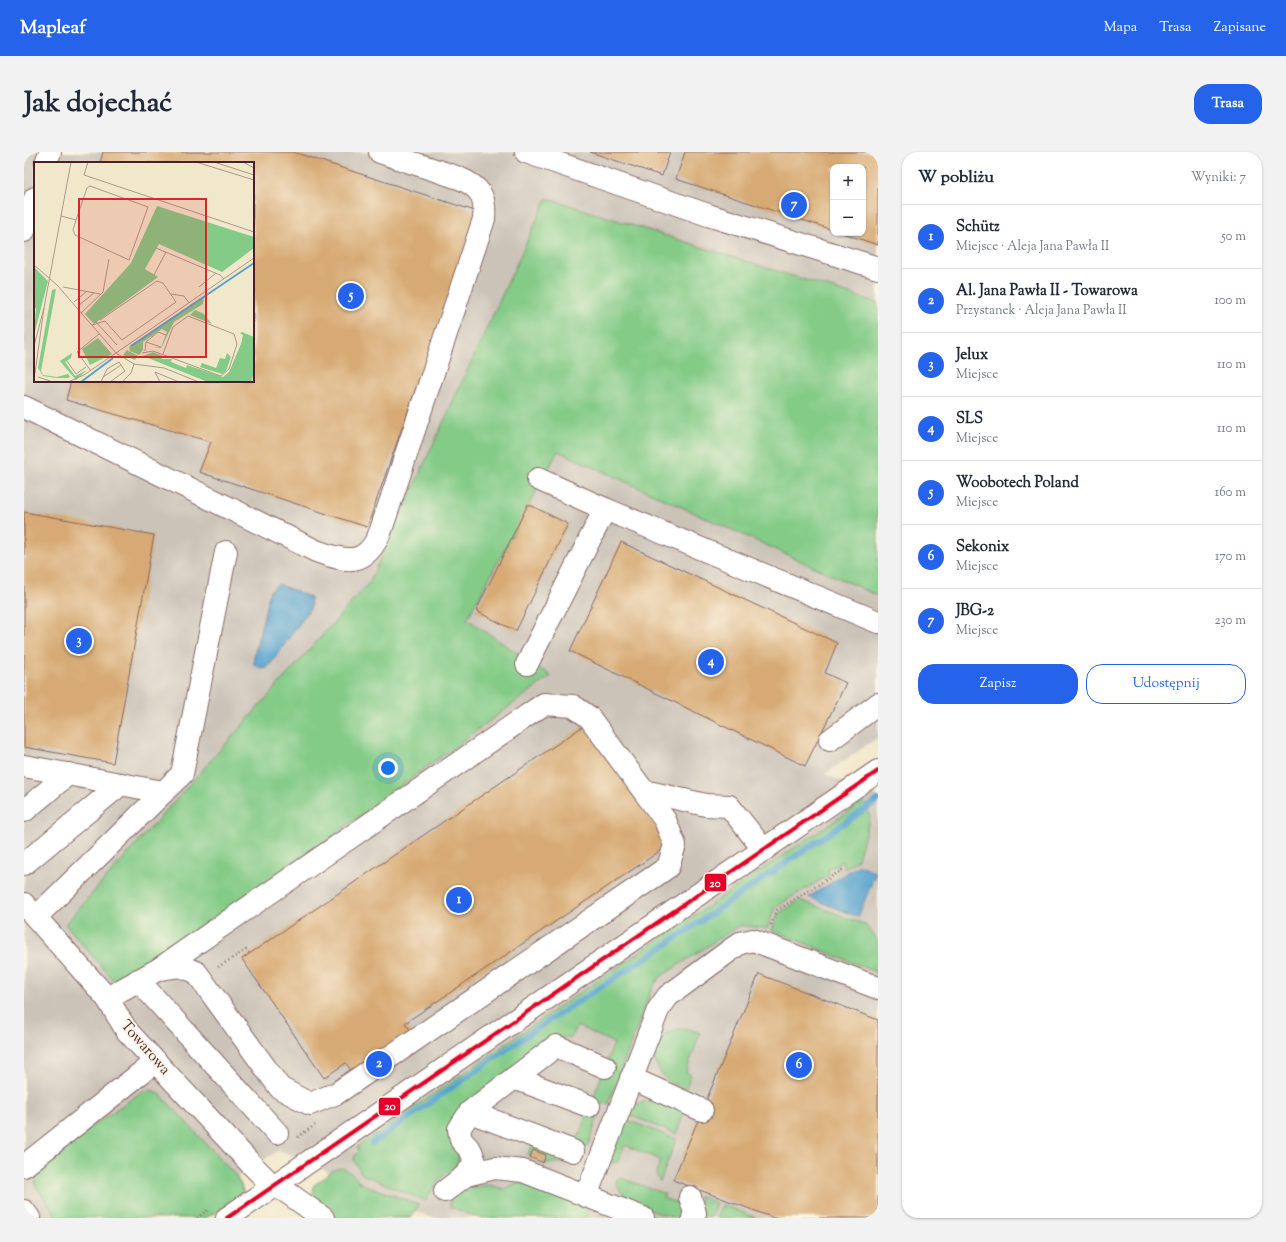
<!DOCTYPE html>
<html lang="pl">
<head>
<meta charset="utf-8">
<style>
	body { margin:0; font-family:"Sorts Mill Goudy",serif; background:#f2f2f3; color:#1f2937 }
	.controls { position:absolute; right:12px; top:12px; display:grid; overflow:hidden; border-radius:8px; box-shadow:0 1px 3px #0004 }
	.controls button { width:36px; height:36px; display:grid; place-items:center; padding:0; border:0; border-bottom:1px solid #e0e1e3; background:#fff; color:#1f2937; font:20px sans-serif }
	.you { position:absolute; left:364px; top:616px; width:14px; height:14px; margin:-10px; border:3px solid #fff; border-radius:50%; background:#1a73e8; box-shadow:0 0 0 6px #1a73e833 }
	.badge { display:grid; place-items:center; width:26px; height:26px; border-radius:50%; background:#2563eb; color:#fff; font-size:13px; font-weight:700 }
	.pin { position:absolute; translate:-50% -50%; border:2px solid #fff; box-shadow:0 1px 4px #0006 }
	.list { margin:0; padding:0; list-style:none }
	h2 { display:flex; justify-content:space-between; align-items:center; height:52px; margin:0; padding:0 16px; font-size:17px }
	h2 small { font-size:13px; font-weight:400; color:#747a83 }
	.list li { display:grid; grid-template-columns:26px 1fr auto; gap:12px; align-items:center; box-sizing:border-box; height:64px; padding:0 16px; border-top:1px solid #e0e1e3 }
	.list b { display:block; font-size:15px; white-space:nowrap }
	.list p { margin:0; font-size:13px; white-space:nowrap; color:#747a83 }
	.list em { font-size:13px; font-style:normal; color:#747a83 }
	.actions { display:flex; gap:8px; padding:12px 16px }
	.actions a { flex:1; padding:9px 0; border:1px solid #2563eb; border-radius:16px; text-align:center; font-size:14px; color:#2563eb }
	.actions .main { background:#2563eb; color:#fff }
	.map { position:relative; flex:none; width:854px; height:1066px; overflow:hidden; border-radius:16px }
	header { display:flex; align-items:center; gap:24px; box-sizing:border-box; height:56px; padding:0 20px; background:#2563eb; color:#fff }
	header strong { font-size:19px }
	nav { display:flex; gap:22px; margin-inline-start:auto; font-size:14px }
	.intro { display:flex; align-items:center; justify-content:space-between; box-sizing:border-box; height:96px; padding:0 24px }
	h1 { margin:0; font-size:28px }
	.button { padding:10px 18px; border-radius:16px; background:#2563eb; color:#fff; font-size:14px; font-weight:700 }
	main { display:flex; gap:24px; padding:0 24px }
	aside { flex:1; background:#fff; border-radius:16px; box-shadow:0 1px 3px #0004 }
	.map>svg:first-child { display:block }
	.industrial { fill:#cbc3b8; fill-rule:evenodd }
	.green { fill:#83cb87; stroke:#667559 }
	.water { fill:#57a3cf; stroke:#50617d }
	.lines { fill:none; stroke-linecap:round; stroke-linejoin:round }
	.stream { stroke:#57a3cf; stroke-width:6 }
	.building { fill:#d7aa75 }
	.minor-casing { stroke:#846563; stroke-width:24 }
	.path { stroke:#846563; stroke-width:2.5; stroke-dasharray:1 3; stroke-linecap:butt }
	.minor { stroke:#fff; stroke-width:22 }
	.bus-1-casing { stroke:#fcf5e5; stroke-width:7 }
	.bus-1 { stroke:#e4002b; stroke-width:4 }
	.labels { text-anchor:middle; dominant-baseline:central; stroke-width:4; stroke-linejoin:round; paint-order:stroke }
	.street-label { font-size:15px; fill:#4a1f2b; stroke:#fcf5e5 }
	.inset-river { fill:none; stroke:#57a3cf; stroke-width:2 }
	.inset-road { fill:none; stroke:#ae978b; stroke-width:1 }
	.view { fill:#d62828; fill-opacity:0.15; stroke:#d62828; stroke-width:2 }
	.inset-edge { fill:none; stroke:#4a1f2b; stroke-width:2 }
	.line-badge { stroke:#fcf5e5; stroke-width:1.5 }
	.badge-label { font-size:11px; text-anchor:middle; font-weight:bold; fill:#fff }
</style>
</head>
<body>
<header>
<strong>Mapleaf</strong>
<nav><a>Mapa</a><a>Trasa</a><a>Zapisane</a></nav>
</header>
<div class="intro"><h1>Jak dojechać</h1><a class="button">Trasa</a></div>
<main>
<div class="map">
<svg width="854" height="1066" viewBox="0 0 854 1066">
	<rect width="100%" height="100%" fill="#fcf5e5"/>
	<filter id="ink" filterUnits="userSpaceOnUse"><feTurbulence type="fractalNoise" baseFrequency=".025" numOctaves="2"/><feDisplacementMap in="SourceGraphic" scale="8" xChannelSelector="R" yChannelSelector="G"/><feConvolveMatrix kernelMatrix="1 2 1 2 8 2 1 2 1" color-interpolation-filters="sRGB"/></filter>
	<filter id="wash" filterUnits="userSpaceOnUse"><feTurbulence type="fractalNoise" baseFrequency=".012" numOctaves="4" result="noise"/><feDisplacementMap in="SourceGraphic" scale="16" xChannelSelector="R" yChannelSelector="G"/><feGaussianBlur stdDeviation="0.9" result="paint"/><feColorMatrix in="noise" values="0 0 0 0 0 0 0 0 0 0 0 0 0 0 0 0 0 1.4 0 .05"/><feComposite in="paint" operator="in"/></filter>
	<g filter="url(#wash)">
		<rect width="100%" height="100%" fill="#f1e7cb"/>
		<path class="industrial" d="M0 0H854V585L801 622 854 645V1066H408L255 998 147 1066H0ZM11 11H229V229H11ZM809 15H839V81H809Z"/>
		<g class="green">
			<path d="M523 46 854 151V444L534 299 443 467 527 524 98 838 41 772 345 431Z"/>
			<path d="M840 649 846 665 834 707 820 717 818 709 804 718 805 723 751 755 743 777 716 773 636 825 628 836 584 952 578 951 564 994 552 1005 541 1011H519L509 998 506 1007V1003L504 1002 508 993 549 999 590 891 553 874 548 885 531 886 430 963C428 966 426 970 425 974 421 989 438 999 434 1009 432 1016 425 1019 419 1024 412 1031 407 1041 401 1049L338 1022 330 1008 331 1003 335 999 333 995 539 852Z"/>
			<path d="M776 748 840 772 854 788V821L748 778 755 761Z"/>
			<path d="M653 877H665L676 881 662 920 667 923 662 936 646 931 637 921 630 908V893L639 883Z"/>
			<path d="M127 938 135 941 213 1025 217 1032 219 1039 213 1050 180 1066H34L11 1033 14 1012 119 939Z"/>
			<path d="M637 947 661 958 652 982 603 962C615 949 621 948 637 947Z"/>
			<path d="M601 967 652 987 636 1030 632 1022 637 1008 601 993 594 1010 587 1011 586 1002Z"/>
			<path d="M319 1016 328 1022 338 1032 395 1053 386 1066H308L310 1060C297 1052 286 1050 290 1033L310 1018Z"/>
			<path d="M597 1026 641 1042 639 1046 661 1054 662 1063 655 1066H650C630 1059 596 1052 592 1028Z"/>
			<path d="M495 1030 565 1056 562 1066H454L426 1055V1047L446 1036 465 1033 480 1037Z"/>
			<path d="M675 1044 692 1051 686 1066H679Z"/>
			<path d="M698 1053 733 1066H692Z"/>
		</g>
		<g class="water">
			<path d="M254 432 286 445 287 455 245 514 238 516 230 513V504L246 439Z"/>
			<path d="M835 713 852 720 834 765 785 745Z"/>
		</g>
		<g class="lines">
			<path class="stream" d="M348 991 512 877 637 796 854 648"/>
		</g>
		<g id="blocks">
			<g class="building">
				<path d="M79 0H269L454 60 343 375 175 320 187 290 42 248 47 229H229V11H76Z"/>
				<path d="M566 0H646L638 24Z"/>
				<path d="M661 0H854V93L818 81H839V15H809V78L652 27Z"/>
				<path d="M504 352 544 372 492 479 452 459Z"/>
				<path d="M0 360 130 383 89 611 0 595Z"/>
				<path d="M597 390 813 491 801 521 822 531 781 614 546 499Z"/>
				<path d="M561 573 645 693 381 871 390 883 331 925 322 911 300 926 218 807Z"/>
				<path d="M735 822 854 868V1066H750L649 1028Z"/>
				<path d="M509 998 522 1003 519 1011 506 1005Z"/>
			</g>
		</g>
	</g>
	<g filter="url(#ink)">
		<use href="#blocks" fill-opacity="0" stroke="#846563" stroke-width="1"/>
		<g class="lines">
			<g class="minor-casing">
				<g id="minor">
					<path d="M502 0 687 64 854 116"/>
					<path d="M22 11 26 0"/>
					<path d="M0 79 11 46"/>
					<path d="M0 255 292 399C325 411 343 414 357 378L460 67C462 44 456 35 435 26L356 0"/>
					<path d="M514 327 581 357 854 470"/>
					<path d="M503 512 581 357"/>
					<path d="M806 588 854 552"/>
					<path d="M0 614 139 640"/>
					<path d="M620 639 682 653 705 654 740 698"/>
					<path d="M0 659 44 622"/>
					<path d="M0 712 97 632"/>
					<path d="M0 752 83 846 103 879 228 1013 249 1034 261 1039 299 1066"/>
					<path d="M12 765 158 622 202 400"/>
					<path d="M114 828 253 981"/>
					<path d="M83 846 135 817 156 814 172 820 256 936 286 952 313 941 644 715 651 693 641 668 565 565 549 554 520 552 135 817"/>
					<path d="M490 926 565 954"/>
					<path d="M607 926 678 958"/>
					<path d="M446 960 549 999"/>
					<path d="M0 1014 132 909"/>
					<path d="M442 1023 451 1010 447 999 437 988 435 977 446 960 532 894 581 915"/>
					<path d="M421 1039 442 1023 471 1016 499 1019 619 1066"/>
					<path d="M562 1044 634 858 644 844 716 791 729 788 854 836"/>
					<path d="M666 1045 671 1061 669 1066"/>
					<path d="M0 1059 5 1066"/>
					<path d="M203 1066 854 619"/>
				</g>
			</g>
			<g class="path">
				<path d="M747 773 753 758 820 717"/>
				<path d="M194 815 222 798 226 802"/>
				<path d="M274 985 291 973"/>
				<path d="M173 1066 184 1058"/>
			</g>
			<use href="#minor" class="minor"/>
			<g class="bus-1-casing">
				<path id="bus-1" d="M203 1066 854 619"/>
			</g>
			<use href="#bus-1" class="bus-1"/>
		</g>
	</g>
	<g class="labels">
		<g class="street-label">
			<text transform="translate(121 896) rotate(49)">Towarowa</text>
		</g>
	</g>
	<g transform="translate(10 10)">
		<rect width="220" height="220" fill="#f1e7cb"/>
		<path d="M123 44 220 75V86L188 110 125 82 111 107 124 115 60 162 51 152 97 101ZM0 105 14 119 0 173 2 146 0 147ZM22 127 7 209 9 213 23 215 34 212 36 215 34 216H23L9 214 4 206 18 128ZM170 134 169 142 140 160 127 186H120L127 185 133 170 128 167 109 180V188L105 193 96 189 95 185ZM161 148 170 152 178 162 156 153ZM208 170 220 175V212L217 220H174L109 194 119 190 129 194 128 197H138L137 200 152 206 153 203 189 215 195 210 207 182 209 173 206 171ZM64 176 78 192 56 203 48 187ZM93 188 104 194 101 198 89 193ZM38 191 37 196 31 200 41 214 53 208 42 218 26 199ZM193 191 197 195 192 209 188 212 166 205 168 201 182 206 186 196 191 197Z" fill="#83cb87"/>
		<path class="inset-river" d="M97 184 220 101M47 220 79 196"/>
		<path class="inset-road" d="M54 0 50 13 220 70M162 0 220 18M180 0 220 13M209 0 220 6M27 54 42 58 53 26 56 24 114 45 95 98 41 73 39 68 42 58M122 86 186 113 190 117M0 103 23 123 82 191 100 202 130 206 165 220M120 113 132 90M29 125 66 132M165 125 182 111M137 132 150 134 155 141M40 140 52 130M44 144 60 131M47 151 69 130 75 97M62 160 83 183M58 163 71 159 88 178 142 140 129 121 123 119 66 158M112 180 127 185M0 184 10 146M111 189 112 180 124 170 132 173M108 191 119 189 184 213 187 214 195 207 203 182 200 172 154 154 139 165 129 192M33 199 42 212 52 205M57 209 43 190 65 172M1 211 10 146 37 0M4 215 19 220M69 215 87 203M34 220 50 213 220 96M67 220 73 207 85 200 91 209 76 220M88 220 97 211 100 202M126 220 121 210 145 220"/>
		<path class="view" d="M45 37H172V195H45Z"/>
		<rect width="220" height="220" class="inset-edge"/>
	</g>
	<g class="line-badge">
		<rect x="680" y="721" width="23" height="19" rx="4" fill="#e4002b"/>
		<rect x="354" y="945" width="23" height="19" rx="4" fill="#e4002b"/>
	</g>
	<g class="badge-label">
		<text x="691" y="735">20</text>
		<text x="366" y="958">20</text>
	</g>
</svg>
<div class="controls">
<button>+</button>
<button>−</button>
</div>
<div class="you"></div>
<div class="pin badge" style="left:435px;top:748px">1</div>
<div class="pin badge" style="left:355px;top:912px">2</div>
<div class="pin badge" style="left:55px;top:489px">3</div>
<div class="pin badge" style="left:687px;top:510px">4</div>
<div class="pin badge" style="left:327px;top:144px">5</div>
<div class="pin badge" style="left:775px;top:913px">6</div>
<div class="pin badge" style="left:770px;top:53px">7</div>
</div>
<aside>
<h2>W pobliżu<small>Wyniki: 7</small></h2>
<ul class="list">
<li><span class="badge">1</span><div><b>Schütz</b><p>Miejsce · Aleja Jana Pawła II</p></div><em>50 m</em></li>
<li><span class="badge">2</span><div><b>Al. Jana Pawła II - Towarowa</b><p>Przystanek · Aleja Jana Pawła II</p></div><em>100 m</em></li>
<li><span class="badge">3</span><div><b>Jelux</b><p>Miejsce</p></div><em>110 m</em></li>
<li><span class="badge">4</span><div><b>SLS</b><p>Miejsce</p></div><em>110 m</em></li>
<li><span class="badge">5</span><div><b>Woobotech Poland</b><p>Miejsce</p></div><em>160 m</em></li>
<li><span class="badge">6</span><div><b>Sekonix</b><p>Miejsce</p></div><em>170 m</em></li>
<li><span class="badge">7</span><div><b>JBG-2</b><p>Miejsce</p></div><em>230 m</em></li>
</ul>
<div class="actions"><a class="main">Zapisz</a><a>Udostępnij</a></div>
</aside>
</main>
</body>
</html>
